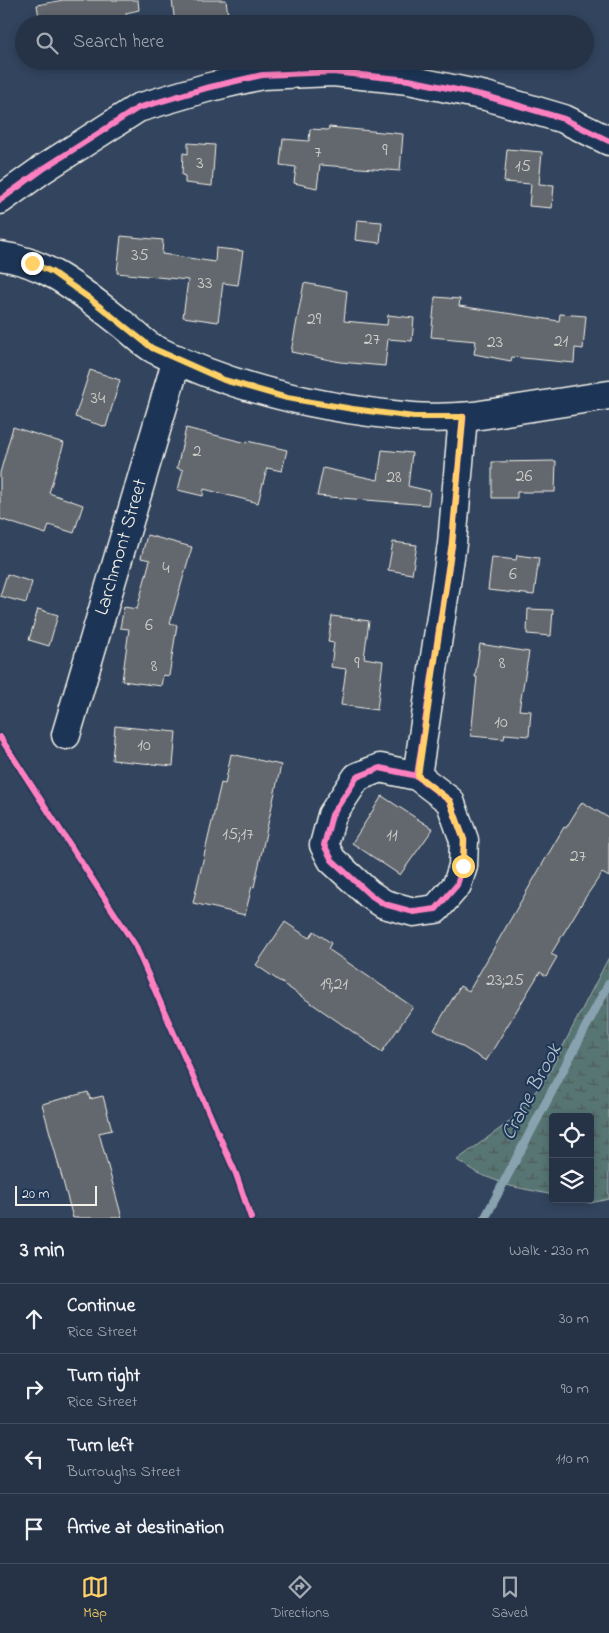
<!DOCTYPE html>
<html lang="en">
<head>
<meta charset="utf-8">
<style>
	body { margin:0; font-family:"Indie Flower",sans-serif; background:#2e3b4d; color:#f1f3f6 }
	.controls { position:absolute; right:15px; bottom:15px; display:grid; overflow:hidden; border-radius:5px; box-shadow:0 2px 8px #0003 }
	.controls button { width:45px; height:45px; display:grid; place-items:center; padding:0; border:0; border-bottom:1px solid #424e5f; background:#263346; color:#f1f3f6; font:25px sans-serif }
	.scale { position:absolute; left:15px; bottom:12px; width:82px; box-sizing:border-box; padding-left:5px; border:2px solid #f4f1e8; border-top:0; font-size:14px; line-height:18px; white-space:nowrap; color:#f4f1e8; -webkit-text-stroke:4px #1d3557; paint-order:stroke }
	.stop { position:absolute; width:15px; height:15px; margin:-11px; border:4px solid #ffd166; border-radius:50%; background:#fff }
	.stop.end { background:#ffd166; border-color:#fff; box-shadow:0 1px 5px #0008 }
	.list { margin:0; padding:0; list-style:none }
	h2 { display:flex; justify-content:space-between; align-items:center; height:65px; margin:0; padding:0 20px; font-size:21px }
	h2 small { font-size:16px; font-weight:400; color:#a4aab3 }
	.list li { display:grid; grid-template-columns:32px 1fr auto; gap:15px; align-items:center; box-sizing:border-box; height:70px; padding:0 20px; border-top:1px solid #424e5f }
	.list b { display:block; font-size:19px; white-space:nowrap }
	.list p { margin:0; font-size:16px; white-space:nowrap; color:#a4aab3 }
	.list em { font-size:16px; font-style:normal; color:#a4aab3 }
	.icon { flex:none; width:28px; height:28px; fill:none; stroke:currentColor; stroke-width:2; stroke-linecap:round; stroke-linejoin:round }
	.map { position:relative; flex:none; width:609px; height:1218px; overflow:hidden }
	.search { position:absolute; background:#263346; box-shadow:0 2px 8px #0003; left:15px; right:15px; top:15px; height:55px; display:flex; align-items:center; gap:12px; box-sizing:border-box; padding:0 18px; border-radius:28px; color:#a4aab3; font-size:19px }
	.sheet { height:345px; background:#263346 }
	nav { display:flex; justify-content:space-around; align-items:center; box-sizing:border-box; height:70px; border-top:1px solid #424e5f; background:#263346; font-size:14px; color:#a4aab3 }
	nav a { display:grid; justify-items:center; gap:2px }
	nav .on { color:#ffd166 }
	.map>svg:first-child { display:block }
	.wetland { fill:url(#wetland-marsh); stroke:#a6b2ae }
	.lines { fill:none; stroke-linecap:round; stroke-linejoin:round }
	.stream { stroke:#89a2af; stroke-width:9 }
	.building { fill:#63686e; stroke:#f4f1e8 }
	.minor-casing { stroke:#f4f1e8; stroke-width:31 }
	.minor { stroke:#1d3557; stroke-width:28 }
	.cycleway-casing { stroke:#1d3557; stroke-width:9 }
	.cycleway { stroke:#ff80c0; stroke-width:6 }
	.route { stroke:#ffd166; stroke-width:6 }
	.labels { text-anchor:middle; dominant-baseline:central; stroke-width:4; stroke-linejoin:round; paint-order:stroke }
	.number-label { font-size:18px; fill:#d0cfca }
	.street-label { font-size:20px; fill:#f4f1e8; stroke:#1d3557 }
	.water-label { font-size:21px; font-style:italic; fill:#b6c3c7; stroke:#1d3557 }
</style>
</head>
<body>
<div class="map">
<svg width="609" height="1218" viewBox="0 0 609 1218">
	<defs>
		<pattern id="wetland-marsh" width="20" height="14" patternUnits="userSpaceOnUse" patternTransform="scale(1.25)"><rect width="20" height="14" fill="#577473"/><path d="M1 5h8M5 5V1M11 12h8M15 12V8" fill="none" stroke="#4f5c5a"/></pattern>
	</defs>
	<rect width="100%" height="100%" fill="#32445e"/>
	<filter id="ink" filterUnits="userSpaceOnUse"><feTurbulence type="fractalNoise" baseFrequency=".02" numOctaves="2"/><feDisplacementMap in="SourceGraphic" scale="10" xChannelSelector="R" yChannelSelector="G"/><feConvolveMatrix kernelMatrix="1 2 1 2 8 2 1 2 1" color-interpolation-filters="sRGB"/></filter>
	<g filter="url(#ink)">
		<path class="wetland" d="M609 957V1199L590 1203 573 1199H590V1117H553V1195L510 1186 477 1173 457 1160 509 1122 546 1079Z"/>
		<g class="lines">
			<path class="stream" d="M485 1218 609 983"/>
		</g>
		<g class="building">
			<path d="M63 0H138L139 10 126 13 128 24H98L96 19 73 24H40L37 5Z"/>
			<path d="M172 0H226L229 22 218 24H175Z"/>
			<path d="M329 127 403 134 400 171 320 165 317 188 294 183 296 167 280 165 283 139 309 141 310 129 328 130Z"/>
			<path d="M188 143 215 145 212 186 185 183V176L182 175 183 153 188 154Z"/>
			<path d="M507 149 542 152 539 184 554 185 552 208 529 206 531 184 504 182Z"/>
			<path d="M357 220 382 222 380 243 355 240Z"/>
			<path d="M121 236 163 240 162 254 215 262 216 248 243 251 238 285 223 283 218 322 183 317 188 280 117 273Z"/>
			<path d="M304 283 347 291 344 321 387 325 388 315 414 318 412 341 388 339 385 366 340 362 291 352Z"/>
			<path d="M435 297 460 299 459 306 559 321 560 314 586 316 583 349 575 348 574 363 512 357 511 361 474 354 476 341 431 337Z"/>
			<path d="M90 370 120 380 106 427 75 417Z"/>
			<path d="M13 427 64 443 49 493 83 505 74 533 49 525 46 534 0 519V473Z"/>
			<path d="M186 428 247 443V441L287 450 282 471 267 468 258 503 204 489 203 496 178 490 183 470 177 468Z"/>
			<path d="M382 450 412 453 408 486 430 491 428 505 317 496 323 468 378 480Z"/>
			<path d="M556 461 555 492H517V498H492V462Z"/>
			<path d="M147 535 192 547 170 623 177 625 169 676 163 675 161 686 122 681 129 629 120 628 124 607 137 609 150 560 141 558Z"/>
			<path d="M393 542 417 545 412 574 388 570Z"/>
			<path d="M517 555 539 558 534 595 488 590 492 557 516 560Z"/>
			<path d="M7 574 32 582 26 603 0 596Z"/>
			<path d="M38 609 58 615 49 646 29 640Z"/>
			<path d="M528 609 553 610 551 636 527 634Z"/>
			<path d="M332 616 369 621 364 658 383 661 377 710 341 705 346 669 331 667 334 643 328 642Z"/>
			<path d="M480 644 529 652 519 710 531 711 529 736 505 734 504 739 471 736 477 677H475Z"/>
			<path d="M115 726 176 732 173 766 112 760Z"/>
			<path d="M231 754 281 765 254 887 252 886 245 915 193 903 221 783 225 784Z"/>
			<path d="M382 796 433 829 400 875 352 843Z"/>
			<path d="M582 802 609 818V877L602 873 585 898 551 954 557 957 546 976 540 972 486 1061 434 1030 460 986 469 991 539 870 564 827 566 828Z"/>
			<path d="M285 922 309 938 314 931 331 943 328 949 413 1007 382 1052 256 965Z"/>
			<path d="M88 1092 90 1099 103 1096 112 1130 99 1133 122 1218H73L42 1104Z"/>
		</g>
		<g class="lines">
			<g class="minor-casing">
				<g id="minor">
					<path d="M0 200 43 169 138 108 206 88 262 75 333 72 409 80 486 96 564 119 609 141"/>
					<path d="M0 256C50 262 86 296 124 325 134 333 143 343 154 349 234 390 324 409 413 417 433 419 454 417 474 416L609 395"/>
					<path id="s1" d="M66 735 177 359"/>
					<path d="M417 776 380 768 357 777 332 815 324 845 332 860 369 894 384 904 414 912 436 909 457 885 463 866 464 840 450 801 417 776 452 544 463 417"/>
				</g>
			</g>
			<use href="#minor" class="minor"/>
			<g class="cycleway-casing">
				<g id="cycleway">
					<path d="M0 200 43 169 138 108 206 88 262 75 333 72 409 80 486 96 564 119 609 141"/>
					<path d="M0 737 135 945 236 1174 251 1218"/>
					<path d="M417 776 380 768 357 777 332 815 324 845 332 860 369 894 384 904 414 912 436 909 457 885 463 866 464 840 450 801 417 776 452 544 463 417"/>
				</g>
			</g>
			<use href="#cycleway" class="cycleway"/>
		</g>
	</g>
	<g class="lines" filter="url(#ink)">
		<path class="route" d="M32 263 52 272 89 298 152 348 224 380 287 398 353 409 414 417H463L452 544 418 776 450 801 464 840 463 866"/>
	</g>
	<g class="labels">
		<g class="number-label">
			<text x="385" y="151">9</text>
			<text x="318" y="153">7</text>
			<text x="200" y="164">3</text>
			<text x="523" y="167">15</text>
			<text x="140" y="256">35</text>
			<text x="205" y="284">33</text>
			<text x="314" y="320">29</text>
			<text x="372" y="340">27</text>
			<text x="561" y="342">21</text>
			<text x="495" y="343">23</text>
			<text x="98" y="399">34</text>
			<text x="197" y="452">2</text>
			<text x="524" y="477">26</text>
			<text x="394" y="478">28</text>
			<text x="166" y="569">4</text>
			<text x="513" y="575">6</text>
			<text x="149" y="626">6</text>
			<text x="357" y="664">9</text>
			<text x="502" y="664">8</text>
			<text x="154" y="667">8</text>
			<text x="501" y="723">10</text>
			<text x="144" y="746">10</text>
			<text x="238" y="835">15;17</text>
			<text x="392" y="836">11</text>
			<text x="578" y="857">27</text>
			<text x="505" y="981">23;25</text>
			<text x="334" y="985">19;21</text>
		</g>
		<g class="street-label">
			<text stroke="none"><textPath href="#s1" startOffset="196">Larchmont Street</textPath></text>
		</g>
		<g class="water-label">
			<text transform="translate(532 1092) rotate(-62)">Crane Brook</text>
		</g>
	</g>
</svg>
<div class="controls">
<button><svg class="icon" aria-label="locate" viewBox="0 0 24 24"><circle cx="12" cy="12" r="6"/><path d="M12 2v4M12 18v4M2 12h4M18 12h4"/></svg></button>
<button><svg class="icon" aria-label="layers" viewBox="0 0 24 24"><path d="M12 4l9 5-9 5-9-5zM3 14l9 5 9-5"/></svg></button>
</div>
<div class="scale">20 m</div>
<div class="stop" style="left:463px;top:866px"></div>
<div class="stop end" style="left:32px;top:263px"></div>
<div class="search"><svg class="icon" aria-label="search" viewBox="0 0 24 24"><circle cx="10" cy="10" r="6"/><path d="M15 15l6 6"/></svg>Search here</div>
</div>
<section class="sheet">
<h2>3 min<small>Walk · 230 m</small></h2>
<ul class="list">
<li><svg class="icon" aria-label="ahead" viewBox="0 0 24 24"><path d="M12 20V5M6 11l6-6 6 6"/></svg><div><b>Continue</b><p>Rice Street</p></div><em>30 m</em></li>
<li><svg class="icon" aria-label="right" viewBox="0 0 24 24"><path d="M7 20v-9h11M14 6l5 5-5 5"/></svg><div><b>Turn right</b><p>Rice Street</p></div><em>90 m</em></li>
<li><svg class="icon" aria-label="left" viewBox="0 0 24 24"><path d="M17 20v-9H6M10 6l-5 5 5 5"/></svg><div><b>Turn left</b><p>Burroughs Street</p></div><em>110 m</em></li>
<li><svg class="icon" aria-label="arrive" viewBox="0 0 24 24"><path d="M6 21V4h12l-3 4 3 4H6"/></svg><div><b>Arrive at destination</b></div></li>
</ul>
</section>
<nav>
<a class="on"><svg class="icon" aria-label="map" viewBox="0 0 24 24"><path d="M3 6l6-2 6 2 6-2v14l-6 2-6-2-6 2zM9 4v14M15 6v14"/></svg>Map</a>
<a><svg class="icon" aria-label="directions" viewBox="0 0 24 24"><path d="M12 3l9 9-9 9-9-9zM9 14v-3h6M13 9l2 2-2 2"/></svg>Directions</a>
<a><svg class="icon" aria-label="saved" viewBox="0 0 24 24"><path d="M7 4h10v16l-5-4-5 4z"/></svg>Saved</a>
</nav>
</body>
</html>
